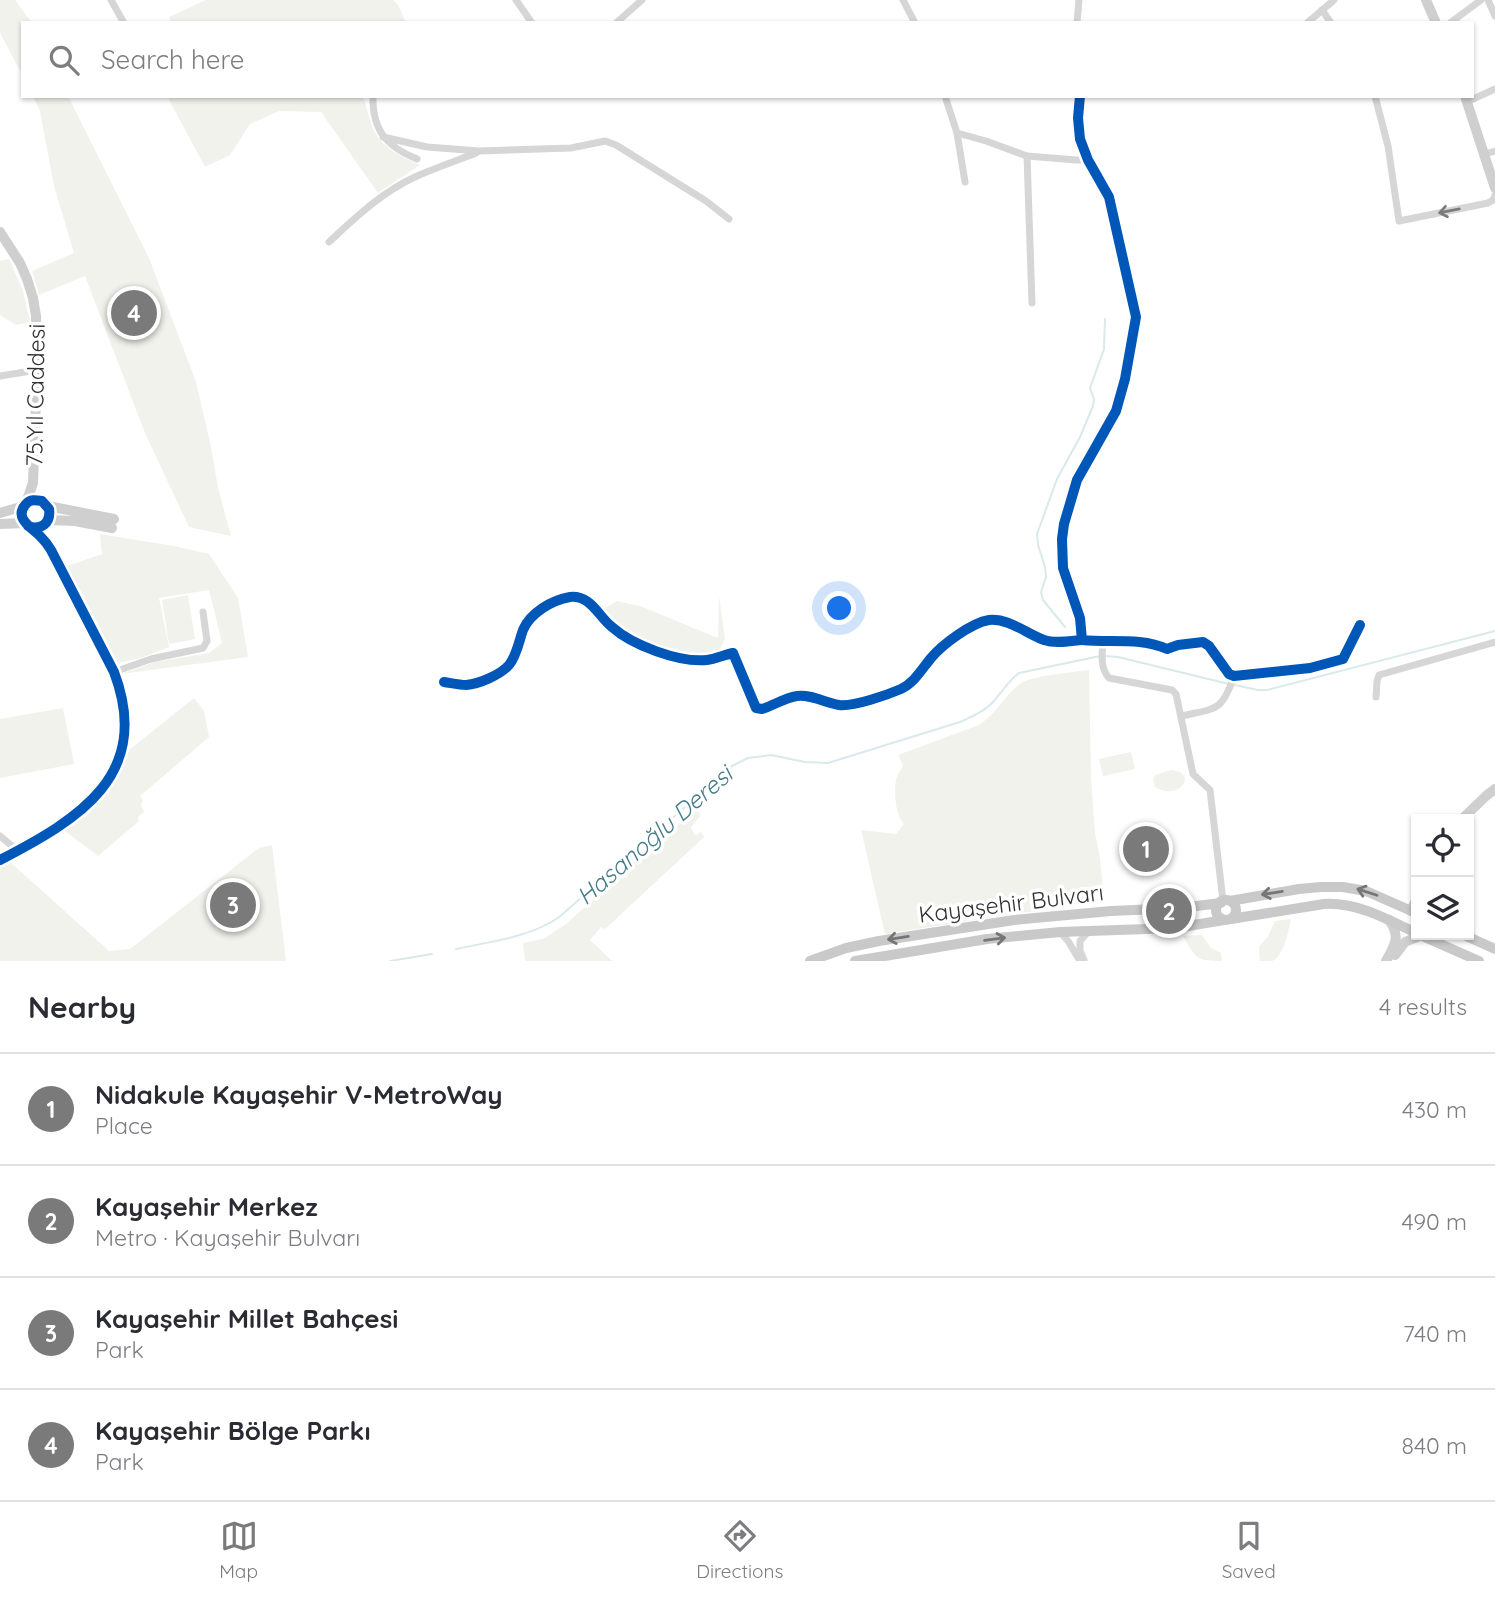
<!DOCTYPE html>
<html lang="en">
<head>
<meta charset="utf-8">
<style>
	body { margin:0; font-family:Quicksand,sans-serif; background:#f7f7f7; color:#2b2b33 }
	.controls { position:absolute; right:21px; bottom:21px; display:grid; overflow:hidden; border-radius:0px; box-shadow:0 2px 5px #0004 }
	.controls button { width:63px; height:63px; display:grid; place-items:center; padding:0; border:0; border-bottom:2px solid #e1e1e2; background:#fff; color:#2b2b33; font:35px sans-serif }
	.you { position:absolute; left:840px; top:609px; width:24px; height:24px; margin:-18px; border:5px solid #fff; border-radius:50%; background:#1a73e8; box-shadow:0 0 0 10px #1a73e833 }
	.badge { display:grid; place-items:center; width:46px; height:46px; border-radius:50%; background:#7a7a7a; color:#fff; font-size:23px; font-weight:700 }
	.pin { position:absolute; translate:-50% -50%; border:4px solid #fff; box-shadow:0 2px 7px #0006 }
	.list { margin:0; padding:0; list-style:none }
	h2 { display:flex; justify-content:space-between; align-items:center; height:91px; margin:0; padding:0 28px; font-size:30px }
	h2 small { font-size:23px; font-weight:400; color:#7c7c81 }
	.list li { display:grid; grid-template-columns:46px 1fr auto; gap:21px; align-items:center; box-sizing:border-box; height:112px; padding:0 28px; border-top:2px solid #e1e1e2 }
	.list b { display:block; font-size:26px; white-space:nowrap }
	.list p { margin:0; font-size:23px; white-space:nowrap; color:#7c7c81 }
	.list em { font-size:23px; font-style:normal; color:#7c7c81 }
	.icon { flex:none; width:38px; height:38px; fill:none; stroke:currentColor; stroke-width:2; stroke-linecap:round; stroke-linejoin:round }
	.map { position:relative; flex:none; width:1495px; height:961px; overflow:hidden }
	.search { position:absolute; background:#fff; box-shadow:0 2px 5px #0004; left:21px; right:21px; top:21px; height:77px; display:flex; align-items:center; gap:18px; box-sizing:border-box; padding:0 24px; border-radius:0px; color:#7c7c81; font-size:26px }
	.sheet { height:539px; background:#fff }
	nav { display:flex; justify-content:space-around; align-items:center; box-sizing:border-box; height:98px; border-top:2px solid #e1e1e2; background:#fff; font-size:19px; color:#7c7c81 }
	nav a { display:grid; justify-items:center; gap:4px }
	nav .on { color:#7a7a7a }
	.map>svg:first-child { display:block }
	.green { fill:#f1f2ec }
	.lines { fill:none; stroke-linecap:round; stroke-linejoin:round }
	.stream { stroke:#d9e9ec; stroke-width:2 }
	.street { stroke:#d6d6d6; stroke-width:7 }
	.secondary { stroke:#cfcfcf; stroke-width:10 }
	.primary { stroke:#c9c9c9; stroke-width:10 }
	.cycleway-casing { stroke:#fff; stroke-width:15 }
	.cycleway { stroke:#0057b8; stroke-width:10 }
	.oneway { stroke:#7c7c7c }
	.oneway2 { stroke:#767676 }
	.labels { text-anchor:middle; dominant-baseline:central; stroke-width:7; stroke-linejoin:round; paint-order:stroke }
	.street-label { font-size:23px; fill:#323232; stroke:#fff }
	.water-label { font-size:24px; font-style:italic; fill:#457c87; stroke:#fff }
</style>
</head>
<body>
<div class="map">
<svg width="1495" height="961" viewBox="0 0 1495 961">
	<rect width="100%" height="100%" fill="#fff"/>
	<g class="green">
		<path d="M0 0H15L32 23H23V76L0 33Z"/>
		<path d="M206 0H393L398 5 406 23H171L169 17Z"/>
		<path d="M33 96H68L149 258 196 382 211 447 218 488 231 536 189 527 145 433 85 276 39 295 32 271 74 253 54 186 40 111Z"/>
		<path d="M167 96H362C368 108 369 121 375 133 384 149 404 158 420 165L378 193 321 112 279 111 250 124 230 155 205 167Z"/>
		<path d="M9 259 23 291 30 322 16 325 0 315V261Z"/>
		<path d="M100 534 174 546 209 554 238 598 248 657 121 674 155 662 209 653 222 643 209 590 159 598 169 647 141 658 118 663 67 566 102 554Z"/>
		<path d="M188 595 195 639 169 644 162 600Z"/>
		<path d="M719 596 725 639 719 651C687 666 617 638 600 608H605L617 601 640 606 718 638Z"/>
		<path d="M1089 670 1091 778 1095 833 1100 858 1104 900 885 934 861 830 896 834 904 824C895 815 894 792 896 780 897 775 901 770 903 765L898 755 979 725C997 714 1008 690 1023 682 1035 676 1073 672 1089 670Z"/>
		<path d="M194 698 204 711 209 737 140 796 143 800 141 805 144 812 138 817 139 821 98 856 65 831 87 815 109 792 121 770 128 751Z"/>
		<path d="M63 708 74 764 0 778V719Z"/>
		<path d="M1131 752 1135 769 1103 776 1099 759Z"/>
		<path d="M1171 770C1200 773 1178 802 1155 787L1153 779 1155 775Z"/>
		<path d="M696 809 699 811 700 816 691 827 694 834 696 835 701 832 704 837 605 929 601 927 590 940 612 961H525L523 943 543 939 566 924Z"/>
		<path d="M272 845 286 961H0V867L10 862 109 951 130 949 259 848Z"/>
		<path d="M1291 919C1289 929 1284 957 1272 961 1269 961 1264 961 1260 961L1259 947 1268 936 1275 921Z"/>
		<path d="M1202 935 1211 948 1221 953 1222 961C1196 961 1196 958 1183 936Z"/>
	</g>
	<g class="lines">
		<g class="stream">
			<path d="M1065 627 1043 600 1041 592 1046 577 1045 567 1038 545 1037 534 1057 479 1080 437 1093 406 1094 399 1090 388 1104 349 1105 319"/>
			<path d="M1105 656 1118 657 1229 684"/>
			<path d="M1235 685 1258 690H1267L1495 631"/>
			<path d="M456 949C492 941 527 938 558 918L732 766 748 758 771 755 805 762 828 763 960 722C971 717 982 713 991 704 1001 694 1007 682 1019 673L1100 656"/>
			<path d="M390 961 432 954"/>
		</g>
		<g class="street">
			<path d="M111 0 124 23"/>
			<path d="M516 0 532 23"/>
			<path d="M903 0 915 23"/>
			<path d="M1488 0 1495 16"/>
			<path d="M1322 10 1331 23"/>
			<path d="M616 23 642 0"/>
			<path d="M1077 23 1079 0"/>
			<path d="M1307 23 1334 0"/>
			<path d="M1450 23 1481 0"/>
			<path d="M373 96C372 130 387 147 417 159"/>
			<path d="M945 96 957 133 965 182"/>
			<path d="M1080 96 1078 118 1080 139 1088 160 1109 197 1136 317 1125 379 1116 411 1077 480 1064 524 1062 539 1063 568 1080 618 1082 640C1111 643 1140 637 1167 649L1178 645 1203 642 1209 646 1229 674 1234 676 1310 668 1343 659 1360 625"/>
			<path d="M1375 96 1388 146 1399 221 1488 203 1493 200 1495 195"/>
			<path d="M1467 102 1495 89"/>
			<path d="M957 133 986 141 1027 156 1076 160H1088"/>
			<path d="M383 137 427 147 479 151 571 148 605 141 616 145 706 201 729 219"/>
			<path d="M1485 154 1495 151"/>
			<path d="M1027 156 1032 303"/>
			<path d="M329 242C355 218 382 192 415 177 435 168 456 161 476 153"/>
			<path d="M0 376 37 370"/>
			<path d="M1103 642C1102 654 1100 668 1109 678L1172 690 1176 694 1193 774 1210 790 1223 901"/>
			<path d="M114 672 151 659 203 648 207 641 203 612"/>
			<path d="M444 682C451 683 459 685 466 685 479 684 500 675 509 665 517 655 519 641 523 630 530 613 552 600 570 597 591 595 598 616 612 627 632 645 679 663 707 660 715 659 724 655 733 653L756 708 762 709C772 706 787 697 797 696 811 694 825 703 839 705 853 707 887 695 901 689 914 683 922 669 931 658 943 644 971 623 989 620 1009 618 1027 634 1044 640 1056 644 1070 641 1082 640"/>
			<path d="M1376 697 1377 681 1379 675 1495 642"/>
			<path d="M1182 716C1216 708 1222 712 1234 676"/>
			<path d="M0 836 18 851"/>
			<path d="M1060 932 1068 941 1080 961"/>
			<path d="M1084 960 1080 951V941L1089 931"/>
		</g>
		<g class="secondary">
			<path d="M1426 0 1436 23"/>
			<path d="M1465 96 1495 188"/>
			<path d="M0 232 20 263 27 279 33 298 36 316 37 373 33 483 26 503"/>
			<path d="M48 506 114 519"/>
			<path d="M0 513 24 506"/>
			<path d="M49 520 75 521 112 528"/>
			<path d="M0 524 25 523"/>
			<path d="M1462 819 1486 796 1495 789"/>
			<path d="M0 860C79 819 153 775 114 672L51 550C48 545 44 540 40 536 32 528 13 518 26 504 30 499 36 500 42 501L49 509C51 523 41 531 28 526"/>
			<path d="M1411 911 1416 900"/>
			<path d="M1395 955 1405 942 1422 935"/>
			<path d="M1386 961C1395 945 1401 936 1389 920"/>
		</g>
		<g class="primary">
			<circle cx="1226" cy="910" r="10"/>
			<path d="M1230 901 1299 889 1321 887H1343L1366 891 1416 913"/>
			<path d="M1231 919 1324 904C1357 902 1387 919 1416 933"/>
			<path d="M1420 935 1479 961"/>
			<path d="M1464 935 1495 949"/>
			<path d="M810 961 846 948 879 941 1014 920 1111 911 1180 908 1221 903"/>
			<path d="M855 961 987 939 1060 932 1176 928 1224 920"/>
		</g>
		<g class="cycleway-casing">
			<g id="cycleway">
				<path d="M1080 96 1078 118 1080 139 1088 160 1109 197 1136 317 1125 379 1116 411 1077 480 1064 524 1062 539 1063 568 1080 618 1082 640C1111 643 1140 637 1167 649L1178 645 1203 642 1209 646 1229 674 1234 676 1310 668 1343 659 1360 625"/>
				<path d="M444 682C451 683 459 685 466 685 479 684 500 675 509 665 517 655 519 641 523 630 530 613 552 600 570 597 591 595 598 616 612 627 632 645 679 663 707 660 715 659 724 655 733 653L756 708 762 709C772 706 787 697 797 696 811 694 825 703 839 705 853 707 887 695 901 689 914 683 922 669 931 658 943 644 971 623 989 620 1009 618 1027 634 1044 640 1056 644 1070 641 1082 640"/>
				<path d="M0 860C79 819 153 775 114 672L51 550C48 545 44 540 40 536 32 528 13 518 26 504 30 499 36 500 42 501L49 509C51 523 41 531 28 526"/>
			</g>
		</g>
		<use href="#cycleway" class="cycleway"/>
	</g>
	<defs><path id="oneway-shaft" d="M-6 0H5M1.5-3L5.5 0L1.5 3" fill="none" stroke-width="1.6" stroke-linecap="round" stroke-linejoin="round" transform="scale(1.75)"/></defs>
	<use class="oneway" href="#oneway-shaft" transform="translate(1449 211) rotate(169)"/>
	<g class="oneway2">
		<use href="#oneway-shaft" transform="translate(1367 892) rotate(-162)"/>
		<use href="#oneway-shaft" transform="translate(1272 893) rotate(171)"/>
		<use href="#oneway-shaft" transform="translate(898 938) rotate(171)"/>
		<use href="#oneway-shaft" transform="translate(995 939) rotate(-7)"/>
	</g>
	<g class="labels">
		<g class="street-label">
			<text transform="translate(35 395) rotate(-89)">75.Yıl Caddesi</text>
			<text transform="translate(1011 903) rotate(-7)">Kayaşehir Bulvarı</text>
		</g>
		<g class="water-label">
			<text transform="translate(654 835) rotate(-41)">Hasanoğlu Deresi</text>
		</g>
	</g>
</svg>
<div class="controls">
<button><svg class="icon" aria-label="locate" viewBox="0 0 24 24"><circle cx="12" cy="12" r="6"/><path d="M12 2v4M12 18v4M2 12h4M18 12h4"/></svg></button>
<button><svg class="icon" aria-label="layers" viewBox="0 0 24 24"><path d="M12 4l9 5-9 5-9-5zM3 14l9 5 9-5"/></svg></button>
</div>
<div class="you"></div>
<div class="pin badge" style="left:1146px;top:849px">1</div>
<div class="pin badge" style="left:1169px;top:911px">2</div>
<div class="pin badge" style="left:233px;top:905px">3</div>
<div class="pin badge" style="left:134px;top:313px">4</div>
<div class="search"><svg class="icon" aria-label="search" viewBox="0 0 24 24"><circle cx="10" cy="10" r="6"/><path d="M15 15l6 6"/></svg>Search here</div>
</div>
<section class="sheet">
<h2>Nearby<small>4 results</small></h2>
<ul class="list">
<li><span class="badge">1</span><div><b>Nidakule Kayaşehir V-MetroWay</b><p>Place</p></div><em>430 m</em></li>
<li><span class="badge">2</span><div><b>Kayaşehir Merkez</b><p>Metro · Kayaşehir Bulvarı</p></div><em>490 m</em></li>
<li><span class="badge">3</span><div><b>Kayaşehir Millet Bahçesi</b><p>Park</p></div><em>740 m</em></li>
<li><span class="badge">4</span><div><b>Kayaşehir Bölge Parkı</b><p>Park</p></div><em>840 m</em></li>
</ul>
</section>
<nav>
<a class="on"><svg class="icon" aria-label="map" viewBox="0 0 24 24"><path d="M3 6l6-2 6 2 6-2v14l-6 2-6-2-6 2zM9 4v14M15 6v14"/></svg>Map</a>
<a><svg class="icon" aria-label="directions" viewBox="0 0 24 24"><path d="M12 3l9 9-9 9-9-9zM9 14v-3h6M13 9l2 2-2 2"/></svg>Directions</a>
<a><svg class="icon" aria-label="saved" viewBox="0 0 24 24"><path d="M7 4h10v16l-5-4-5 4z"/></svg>Saved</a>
</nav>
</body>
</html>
